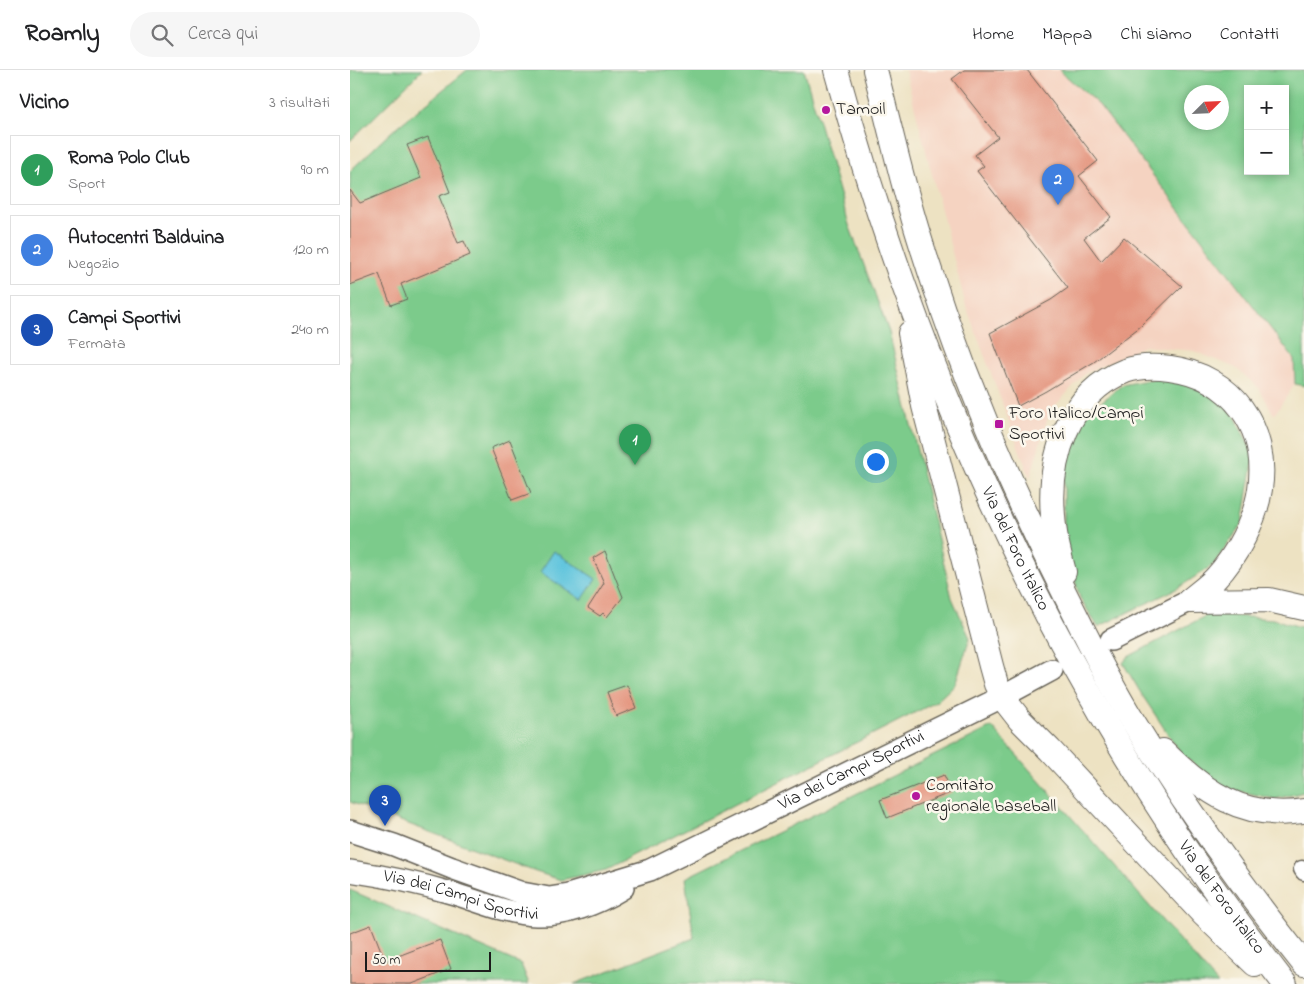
<!DOCTYPE html>
<html lang="it">
<meta charset="utf-8">
<style>
:root{--surface:#fff;--page:#f6f6f6;--text:#202124;--muted:#757577;--line:#e0e0e0;--accent:#b5179e}
body{margin:0;font-family:"Indie Flower",sans-serif;background:var(--page);color:var(--text)}
.controls{position:absolute;right:15px;top:15px;display:grid;overflow:hidden;border-radius:0px;box-shadow:0 2px 8px #0003}
.controls button{width:45px;height:45px;display:grid;place-items:center;padding:0;border:0;border-bottom:1px solid var(--line);background:var(--surface);color:var(--text);font:25px sans-serif}
.compass{position:absolute;left:834px;top:15px;width:45px;height:45px;border-radius:50%;background:var(--surface);box-shadow:0 2px 8px #0003;rotate:66deg}
.scale{position:absolute;left:15px;bottom:12px;width:126px;box-sizing:border-box;padding-left:5px;border:2px solid #1c1c1c;border-top:0;font-size:14px;line-height:18px;white-space:nowrap;color:#1c1c1c;-webkit-text-stroke:4px #fbf7ec;paint-order:stroke}
.you{position:absolute;left:525px;top:391px;width:18px;height:18px;margin:-12px;border:4px solid #fff;border-radius:50%;background:#1a73e8;box-shadow:0 0 0 8px #1a73e833}
.badge{display:grid;place-items:center;width:32px;height:32px;border-radius:50%;background:var(--accent);color:#fff;font-size:16px;font-weight:700}
.pin{position:absolute;translate:-50% -41px;filter:drop-shadow(0 1px 2px #0008)}
.pin::after{content:'';position:absolute;top:26px;width:18px;height:15px;background:inherit;clip-path:polygon(0 0,100% 0,50% 100%)}
.list{margin:0;padding:0;list-style:none}
h2{display:flex;justify-content:space-between;align-items:center;height:65px;margin:0;padding:0 20px;font-size:21px}
h2 small{font-size:16px;font-weight:400;color:var(--muted)}
.list li{display:grid;grid-template-columns:32px 1fr auto;gap:15px;align-items:center;box-sizing:border-box;height:70px;margin:0 10px 10px;padding:0 10px;border:1px solid var(--line);border-radius:0px}
.list b{display:block;font-size:19px;white-space:nowrap}
.list p{margin:0;font-size:16px;white-space:nowrap;color:var(--muted)}
.list em{font-size:16px;font-style:normal;color:var(--muted)}
.icon{flex:none;width:28px;height:28px;fill:none;stroke:currentColor;stroke-width:2;stroke-linecap:round;stroke-linejoin:round}
.map{position:relative;flex:none;width:954px;height:914px;overflow:hidden}
header{display:flex;align-items:center;gap:30px;box-sizing:border-box;height:70px;padding:0 25px;background:var(--surface);border-bottom:1px solid var(--line)}
header strong{font-size:24px}
nav{display:flex;gap:28px;margin-inline-start:auto;font-size:18px}
.search{width:350px;height:45px;background:var(--page);display:flex;align-items:center;gap:12px;box-sizing:border-box;padding:0 18px;border-radius:28px;color:var(--muted);font-size:19px}
main{display:flex}
aside{flex:1;background:var(--surface)}
.map>svg:first-child{display:block}
.built{fill:#f5d3c1}
.green{fill:#7ccb8b;stroke:#4c7454;fill-rule:evenodd}
.water{fill:#60c5dd;stroke:#3e707c}
.building{fill:#e4947e}
.lines{fill:none;stroke-linecap:round;stroke-linejoin:round}
.minor-casing{stroke:#656156;stroke-width:19}
.major-casing{stroke:#656156;stroke-width:24}
.highway-casing{stroke:#656156;stroke-width:26}
.minor{stroke:#fff;stroke-width:16}
.major{stroke:#fff;stroke-width:21}
.highway{stroke:#fff;stroke-width:24}
.poi-dot{fill:#b5179e;stroke:#fbf7ec;stroke-width:2}
.labels{text-anchor:middle;dominant-baseline:central;stroke-width:5;stroke-linejoin:round;paint-order:stroke}
.poi-label{font-size:18px;fill:#1c1c1c;stroke:#fbf7ec;text-anchor:start}
.street-label{font-size:18px;fill:#1c1c1c;stroke:#fbf7ec}
</style>
<header>
<strong>Roamly</strong>
<div class="search"><svg class="icon" aria-label="search" viewBox="0 0 24 24"><circle cx="10" cy="10" r="6"/><path d="M15 15l6 6"/></svg>Cerca qui</div>
<nav><a>Home</a><a>Mappa</a><a>Chi siamo</a><a>Contatti</a></nav>
</header>
<main>
<aside>
<h2>Vicino<small>3 risultati</small></h2>
<ul class="list">
<li><span class="badge" style="background:#2e9e5b">1</span><div><b>Roma Polo Club</b><p>Sport</p></div><em>90 m</em></li>
<li><span class="badge" style="background:#3f7fe0">2</span><div><b>Autocentri Balduina</b><p>Negozio</p></div><em>120 m</em></li>
<li><span class="badge" style="background:#1a4fb4">3</span><div><b>Campi Sportivi</b><p>Fermata</p></div><em>240 m</em></li>
</ul>
</aside>
<div class="map">
<svg width="954" height="914" viewBox="0 0 954 914">
<rect width="100%" height="100%" fill="#fbf7ec"/>
<filter id="ink" filterUnits="userSpaceOnUse"><feTurbulence type="fractalNoise" baseFrequency=".02" numOctaves="2"/><feDisplacementMap in="SourceGraphic" scale="10" xChannelSelector="R" yChannelSelector="G"/><feConvolveMatrix kernelMatrix="1 2 1 2 8 2 1 2 1" color-interpolation-filters="sRGB"/></filter>
<filter id="wash" filterUnits="userSpaceOnUse"><feTurbulence type="fractalNoise" baseFrequency=".0096" numOctaves="4" result="noise"/><feDisplacementMap in="SourceGraphic" scale="20" xChannelSelector="R" yChannelSelector="G"/><feGaussianBlur stdDeviation="1.12" result="paint"/><feColorMatrix in="noise" values="0 0 0 0 0 0 0 0 0 0 0 0 0 0 0 0 0 1.4 0 .05"/><feComposite in="paint" operator="in"/></filter>
<g filter="url(#wash)">
<rect width="100%" height="100%" fill="#ede2c2"/>
<path class="built" d="M 555,0 L 709,0 L 749,35 L 944,289 L 945,314 L 924,345 L 909,318 L 886,298 L 844,281 L 794,276 L 734,304 L 699,343 L 680,408 L 616,236 Z"/>
<g class="green">
<path d="M 0,0 L 72,0 L 0,71 Z"/>
<path d="M 117,0 L 454,0 L 499,155 L 539,262 L 602,528 L 620,568 L 605,614 L 586,632 L 256,800 L 211,810 L 186,802 L 0,732 L 0,101 L 40,63 Z"/>
<path d="M 709,0 L 954,0 L 954,316 L 945,314 L 944,289 L 749,35 ZM 898,19 L 935,19 L 935,101 L 898,101 ZM 842,22 L 872,22 L 872,52 L 842,52 Z"/>
<path d="M 808,308 L 845,316 L 859,321 L 881,338 L 904,386 L 893,453 L 863,495 L 828,518 L 748,557 L 730,528 L 714,470 L 714,385 L 733,347 L 772,315 Z"/>
<path d="M 859,544 L 923,549 L 954,558 L 954,722 L 925,729 L 875,718 L 832,685 L 792,625 L 773,593 L 778,587 Z"/>
<path d="M 642,657 L 868,914 L 224,914 L 344,868 L 335,808 Z"/>
<path d="M 0,820 L 171,894 L 179,914 L 0,914 Z"/>
</g>
<path class="water" d="M 204,481 L 246,509 L 232,530 L 190,502 Z"/>
<g id="blocks">
<g class="building">
<path d="M 614,0 L 677,0 L 748,91 L 729,106 L 761,147 L 734,168 L 751,191 L 774,167 L 832,216 L 791,256 L 744,292 L 696,321 L 668,336 L 640,263 L 701,230 L 718,218 L 627,101 L 634,96 L 625,85 L 648,67 L 602,9 Z"/>
<path d="M 78,67 L 100,122 L 89,126 L 108,173 L 114,171 L 120,185 L 51,214 L 57,229 L 41,235 L 29,204 L 0,215 L 0,120 L 10,133 L 71,108 L 57,75 Z"/>
<path d="M 160,370 L 181,423 L 162,430 L 141,378 Z"/>
<path d="M 255,481 L 273,527 L 257,547 L 253,543 L 250,546 L 238,538 L 254,513 L 243,488 Z"/>
<path d="M 277,615 L 286,638 L 266,646 L 257,622 Z"/>
<path d="M 594,705 L 602,722 L 537,748 L 530,730 Z"/>
<path d="M 21,855 L 35,891 L 90,870 L 101,899 L 62,914 L 0,914 L 0,863 Z"/>
</g>
</g>
</g>
<g filter="url(#ink)">
<use href="#blocks" fill-opacity="0" stroke="#656156" stroke-width="1"/>
<g class="lines">
<g class="minor-casing">
<path id="minor" d="M 952,799 L 954,802"/>
</g>
<g class="major-casing">
<g id="major">
<path d="M 761,570 L 839,531"/>
<path id="s1" d="M 0,761 L 44,775 L 102,798 L 172,823 L 199,828 L 218,825 L 300,800 L 652,627 L 702,600"/>
<path id="s2" d="M 0,801 C 34,806 68,813 101,823 C 129,831 157,844 186,845 C 218,846 247,834 273,818"/>
</g>
</g>
<g class="highway-casing">
<g id="highway">
<path id="s3" d="M 486,0 C 560,269 671,531 826,764 C 860,816 897,865 935,914"/>
<path d="M 525,0 C 540,57 552,114 570,170 C 608,293 658,413 717,528 C 737,568 757,609 781,648 C 833,733 892,816 954,894"/>
<path d="M 560,263 L 574,336 L 641,596 L 646,614 L 652,627 L 670,650 L 700,680 L 853,844 L 905,894"/>
<path d="M 714,502 C 709,484 704,465 703,446 C 698,390 718,323 775,301 C 789,296 805,296 820,298 C 882,306 919,358 910,419 C 906,449 886,487 865,509 C 857,517 847,524 839,531"/>
<path d="M 839,531 L 919,530 L 954,538"/>
<path d="M 813,681 C 854,722 893,750 954,741"/>
</g>
</g>
<use href="#minor" class="minor"/>
<use href="#major" class="major"/>
<use href="#highway" class="highway"/>
</g>
</g>
<g class="poi-dot">
<circle cx="476" cy="40" r="5"/>
<rect x="644" y="349" width="10" height="10" rx="2.5"/>
<circle cx="566" cy="726" r="5"/>
</g>
<g class="labels">
<g class="poi-label">
<text x="486" y="40">Tamoil</text>
<text x="659" y="344">Foro Italico/Campi<tspan x="659" dy="21">Sportivi</tspan></text>
<text x="576" y="716">Comitato<tspan x="576" dy="21">regionale baseball</tspan></text>
</g>
<g class="street-label">
<text stroke="none"><textPath href="#s3" startOffset="512">Via del Foro Italico</textPath></text>
<text stroke="none"><textPath href="#s1" startOffset="540">Via dei Campi Sportivi</textPath></text>
<text stroke="none"><textPath href="#s2" startOffset="114">Via dei Campi Sportivi</textPath></text>
<text stroke="none"><textPath href="#s3" startOffset="918">Via del Foro Italico</textPath></text>
</g>
</g>
</svg>
<div class="controls">
<button>+</button>
<button>−</button>
</div>
<svg class="compass" viewBox="-18 -18 36 36"><path d="M0-13l5 13h-10z" fill="#e53935"/><path d="M0 13l5-13h-10z" fill="#757577"/></svg>
<div class="scale">50 m</div>
<div class="you"></div>
<div class="pin badge" style="left:285px;top:395px;background:#2e9e5b">1</div>
<div class="pin badge" style="left:708px;top:135px;background:#3f7fe0">2</div>
<div class="pin badge" style="left:35px;top:756px;background:#1a4fb4">3</div>
</div>
</main>
